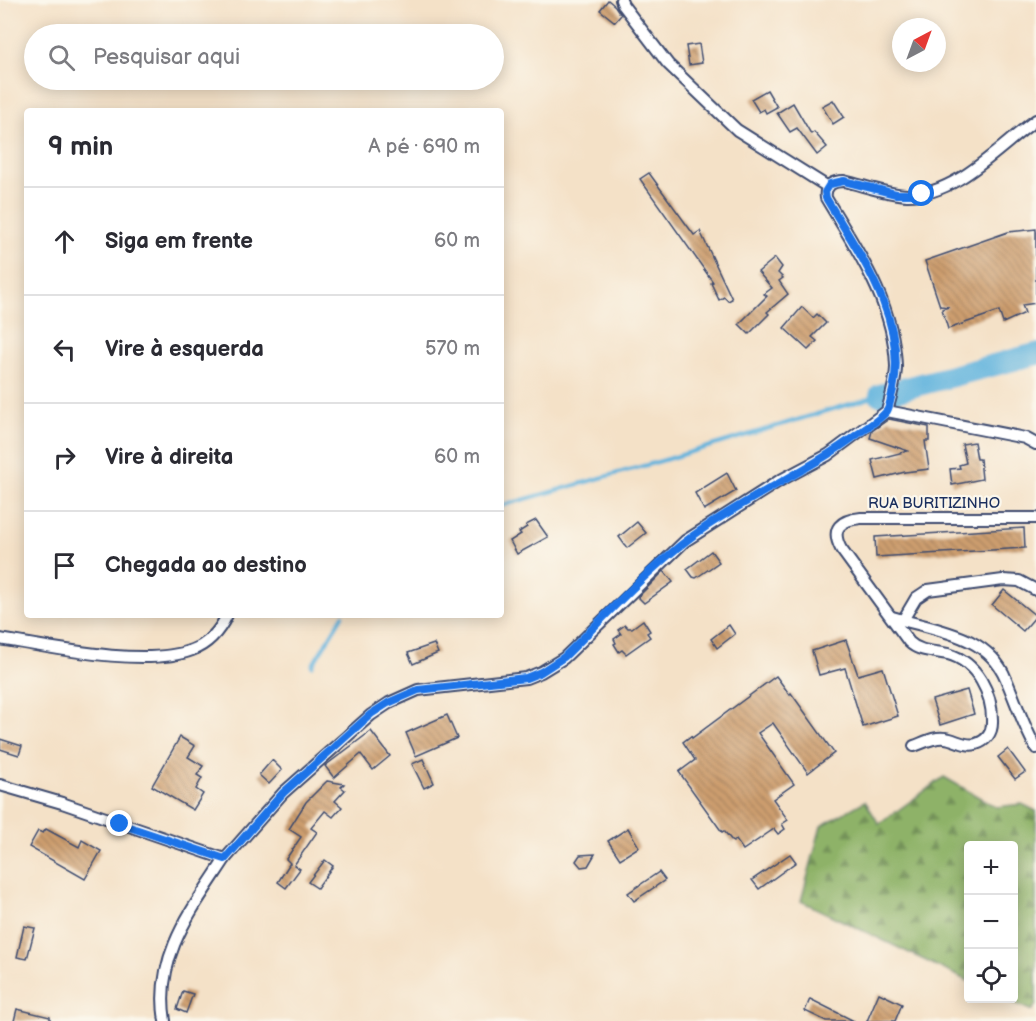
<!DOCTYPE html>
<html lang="pt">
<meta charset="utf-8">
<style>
:root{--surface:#fff;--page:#f7f7f7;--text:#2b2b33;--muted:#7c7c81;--line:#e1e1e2}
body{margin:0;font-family:"Balsamiq Sans",sans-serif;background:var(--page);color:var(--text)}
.controls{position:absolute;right:18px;bottom:18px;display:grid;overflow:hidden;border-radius:6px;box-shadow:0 3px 15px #0003}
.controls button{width:54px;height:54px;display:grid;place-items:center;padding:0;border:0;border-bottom:2px solid var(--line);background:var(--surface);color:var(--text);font:30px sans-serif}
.compass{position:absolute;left:892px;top:18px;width:54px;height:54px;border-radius:50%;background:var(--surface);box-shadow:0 3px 15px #0003;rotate:41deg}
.stop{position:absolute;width:18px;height:18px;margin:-14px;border:4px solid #1a73e8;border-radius:50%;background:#fff}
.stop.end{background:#1a73e8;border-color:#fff;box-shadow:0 2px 6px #0008}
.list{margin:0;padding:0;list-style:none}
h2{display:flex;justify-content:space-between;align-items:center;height:78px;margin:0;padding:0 24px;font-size:26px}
h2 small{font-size:20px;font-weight:400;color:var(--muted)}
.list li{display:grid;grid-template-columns:39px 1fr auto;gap:18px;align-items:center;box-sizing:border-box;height:108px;padding:0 24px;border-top:2px solid var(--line)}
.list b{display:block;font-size:22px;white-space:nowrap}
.list em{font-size:20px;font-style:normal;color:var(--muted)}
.icon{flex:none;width:33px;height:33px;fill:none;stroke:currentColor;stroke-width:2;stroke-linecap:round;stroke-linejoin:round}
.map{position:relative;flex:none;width:1036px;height:1021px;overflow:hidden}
.search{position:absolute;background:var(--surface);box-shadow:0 3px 15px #0003;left:24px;top:24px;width:480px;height:66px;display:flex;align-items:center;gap:15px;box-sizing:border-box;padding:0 21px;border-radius:33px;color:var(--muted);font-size:22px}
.panel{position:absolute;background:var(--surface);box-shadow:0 3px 15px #0003;left:24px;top:108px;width:480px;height:510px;border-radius:6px}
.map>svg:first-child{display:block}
.forest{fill:url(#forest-firs);stroke:#547063;stroke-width:1.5}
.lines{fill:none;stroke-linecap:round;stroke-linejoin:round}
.stream{stroke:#61b3dd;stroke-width:4}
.river{stroke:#61b3dd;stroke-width:22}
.building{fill:url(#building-back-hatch)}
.street-casing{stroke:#3c4a6e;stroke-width:14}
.street{stroke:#fff;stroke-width:10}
.route{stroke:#1a73e8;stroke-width:8}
.labels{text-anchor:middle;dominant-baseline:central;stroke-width:4.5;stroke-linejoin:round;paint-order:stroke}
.street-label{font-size:15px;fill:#1b2f5e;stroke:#fbf7ec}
</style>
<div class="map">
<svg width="1036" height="1021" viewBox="0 0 1036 1021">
<defs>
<pattern id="forest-firs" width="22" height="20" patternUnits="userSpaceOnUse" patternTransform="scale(1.5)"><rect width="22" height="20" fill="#8eb268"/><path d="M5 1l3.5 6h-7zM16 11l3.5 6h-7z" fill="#739159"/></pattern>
<pattern id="building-back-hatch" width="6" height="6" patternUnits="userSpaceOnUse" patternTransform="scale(1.5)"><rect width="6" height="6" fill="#cd9e6e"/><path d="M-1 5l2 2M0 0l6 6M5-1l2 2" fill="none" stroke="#a6815e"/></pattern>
</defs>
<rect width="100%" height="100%" fill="#fbf7ec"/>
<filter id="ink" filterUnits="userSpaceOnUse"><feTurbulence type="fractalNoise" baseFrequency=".0167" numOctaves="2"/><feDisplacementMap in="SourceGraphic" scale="12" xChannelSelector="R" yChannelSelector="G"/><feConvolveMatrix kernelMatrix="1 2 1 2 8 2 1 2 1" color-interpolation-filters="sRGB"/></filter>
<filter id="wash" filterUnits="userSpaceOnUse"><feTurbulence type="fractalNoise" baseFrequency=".008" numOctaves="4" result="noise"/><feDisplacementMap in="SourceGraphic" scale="24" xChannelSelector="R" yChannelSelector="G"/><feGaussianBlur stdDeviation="1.35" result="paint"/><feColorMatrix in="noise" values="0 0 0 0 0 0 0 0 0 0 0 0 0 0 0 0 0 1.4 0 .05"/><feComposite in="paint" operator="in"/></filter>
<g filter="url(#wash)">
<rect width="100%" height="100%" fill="#f4e1c7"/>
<path class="forest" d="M 944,777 L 996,807 L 1022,804 L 1036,811 L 1036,1004 L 1032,1011 L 1005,999 L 1014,998 L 1014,846 L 968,846 L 968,981 L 801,901 L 821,826 L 865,801 L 879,824 Z"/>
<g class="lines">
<g class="stream">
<path d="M 501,506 L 661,461 L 880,395"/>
<path d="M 312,666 L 343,615"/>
</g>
<path class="river" d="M 880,395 L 1036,354"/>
</g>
<g id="blocks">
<g class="building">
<path d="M 608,0 L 615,6 L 621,15 L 615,22 L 600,10 Z"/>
<path d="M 699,44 L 702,63 L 689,65 L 686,46 Z"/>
<path d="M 767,90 L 777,107 L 766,113 L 764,109 L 759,112 L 751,99 Z"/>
<path d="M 833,100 L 844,117 L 833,124 L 822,106 Z"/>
<path d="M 793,103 L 811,134 L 814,132 L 827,147 L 817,155 L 797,128 L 790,132 L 777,113 Z"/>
<path d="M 649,173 L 694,235 L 700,231 L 732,299 L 728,301 L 724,297 L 719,300 L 711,283 L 713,282 L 640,179 Z"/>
<path d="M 1036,229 L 1036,303 L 1022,305 L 1025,313 L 1003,323 L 999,311 L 948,329 L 942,309 L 949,307 L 940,306 L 925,261 L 1008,232 Z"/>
<path d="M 775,258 L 782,267 L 778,273 L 783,278 L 779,281 L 788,294 L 767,312 L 769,314 L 749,334 L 739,324 L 767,296 L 764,294 L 772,288 L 758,272 Z"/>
<path d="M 802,307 L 813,318 L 817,314 L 826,323 L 812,337 L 817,341 L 808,350 L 784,328 Z"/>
<path d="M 889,419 L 929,427 L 929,441 L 925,441 L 929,469 L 905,472 L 877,479 L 872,460 L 908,451 L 870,438 L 872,431 Z"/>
<path d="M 974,442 L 977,459 L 980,459 L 982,479 L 952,485 L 950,469 L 960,468 L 959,465 L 966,463 L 962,444 Z"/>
<path d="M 727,473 L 736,491 L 704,510 L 695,493 Z"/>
<path d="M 536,520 L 548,537 L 517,554 L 510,541 L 521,534 L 519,532 L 527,527 L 526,525 Z"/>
<path d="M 637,522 L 646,533 L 627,548 L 619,537 Z"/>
<path d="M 1024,528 L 1025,548 L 876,557 L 875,537 Z"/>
<path d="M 711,551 L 719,562 L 696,578 L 693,577 L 687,569 Z"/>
<path d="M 664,571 L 673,582 L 644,603 L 638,597 Z"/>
<path d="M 1004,590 L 1036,616 L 1023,631 L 992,605 Z"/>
<path d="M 643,620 L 650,631 L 647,633 L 650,637 L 626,654 L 622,650 L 619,652 L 614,644 L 616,643 L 614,639 L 621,634 L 618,630 L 625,625 L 628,628 L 632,628 Z"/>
<path d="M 729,625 L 735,634 L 717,648 L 711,639 Z"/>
<path d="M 846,640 L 858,675 L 883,668 L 898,716 L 863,727 L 845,668 L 819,675 L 812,651 Z"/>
<path d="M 434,644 L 438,653 L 413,664 L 408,653 Z"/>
<path d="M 776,676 L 790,695 L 791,693 L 834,753 L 808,773 L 773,723 L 758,733 L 794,784 L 773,799 L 788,820 L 782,824 L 785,829 L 778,834 L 774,829 L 743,850 L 736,840 L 733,842 L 724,831 L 722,832 L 679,772 L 695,760 L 683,742 L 691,736 L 692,738 Z"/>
<path d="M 967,690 L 974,714 L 940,725 L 932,700 Z"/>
<path d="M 447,715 L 457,738 L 416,756 L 406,733 Z"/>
<path d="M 371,731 L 390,756 L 373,770 L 361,754 L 334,778 L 325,766 Z"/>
<path d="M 180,737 L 195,746 L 188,757 L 203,766 L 197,775 L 202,778 L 196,789 L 203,794 L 193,810 L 152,786 Z"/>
<path d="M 0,739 L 22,746 L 19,755 L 0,749 Z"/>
<path d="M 1008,749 L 1025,772 L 1015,779 L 998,757 Z"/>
<path d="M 423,759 L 434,783 L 424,788 L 412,764 Z"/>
<path d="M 272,760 L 282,770 L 269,784 L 259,775 Z"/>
<path d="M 327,781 L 344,784 L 341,787 L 345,790 L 335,801 L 342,807 L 333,817 L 325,811 L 311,828 L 317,832 L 294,865 L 300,869 L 286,888 L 278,882 L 290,863 L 286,859 L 301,837 L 289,829 L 306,802 Z"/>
<path d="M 628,828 L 639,847 L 620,859 L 608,841 Z"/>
<path d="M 46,829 L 79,847 L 82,840 L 101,851 L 85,879 L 29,847 L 38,831 L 43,833 Z"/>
<path d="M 595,854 L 588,866 L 581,867 L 576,861 L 580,855 Z"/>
<path d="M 790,854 L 796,862 L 759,889 L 752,880 Z"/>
<path d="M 325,860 L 333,866 L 317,888 L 308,882 Z"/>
<path d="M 659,872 L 665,880 L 634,901 L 628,893 Z"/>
<path d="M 24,926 L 35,928 L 27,959 L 17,957 Z"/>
<path d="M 183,991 L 193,994 L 186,1013 L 177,1009 Z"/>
<path d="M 879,993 L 902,1004 L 895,1021 L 867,1021 Z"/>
<path d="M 810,999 L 854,1021 L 826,1021 L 805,1011 Z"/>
<path d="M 17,1009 L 50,1017 L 50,1021 L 14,1021 Z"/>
</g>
</g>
</g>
<g filter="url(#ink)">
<use href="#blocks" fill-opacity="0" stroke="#3c4a6e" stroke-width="1.5"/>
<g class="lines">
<g class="street-casing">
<g id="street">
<path d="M 621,0 L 623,5 L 668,64 L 737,130 L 828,187"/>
<path d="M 887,411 L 1025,438 L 1036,444"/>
<path d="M 892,617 C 934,630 988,634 1006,679 C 1016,702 1023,725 1036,748"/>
<path d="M 903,620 L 916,598 L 928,590 L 1003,580 L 1019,581 L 1036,590"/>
<path d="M 0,639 C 49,647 146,668 192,650 C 208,644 220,630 227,615"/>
<path d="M 914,746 C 923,743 935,736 945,738 C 955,739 965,747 976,744 C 986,741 992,733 992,723 C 993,694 977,662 948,654 C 934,651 919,652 909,642 L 841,549 C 830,528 841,520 861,518 L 1036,518"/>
<path d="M 0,785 L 62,803 L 225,859 L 283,793 L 371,715 L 389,703 L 418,690 L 526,678 L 541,672 L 564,658 L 685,541 L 779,481 L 828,455 L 887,411 C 891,396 896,381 896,366 C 894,303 857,250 826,198 C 824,185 833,181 844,181 C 865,186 886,194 907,195 C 956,196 998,147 1036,120"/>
<path d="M 165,1021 C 154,956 192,910 225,859"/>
</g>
</g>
<use href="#street" class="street"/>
</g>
</g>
<g class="lines" filter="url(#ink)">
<path class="route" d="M 120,824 L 225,859 L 283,793 L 371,714 L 388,703 L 418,690 L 526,678 L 541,672 L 564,657 C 609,613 654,561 707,526 C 756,493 811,469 858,434 C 867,427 880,420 887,411 C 890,406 891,396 893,390 C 908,320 860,255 826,198 L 825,192 L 830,184 L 844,181 L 896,194 L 922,194"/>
</g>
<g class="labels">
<g class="street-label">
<text x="934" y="503">RUA BURITIZINHO</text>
</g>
</g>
</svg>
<div class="controls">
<button>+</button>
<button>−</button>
<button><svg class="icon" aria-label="locate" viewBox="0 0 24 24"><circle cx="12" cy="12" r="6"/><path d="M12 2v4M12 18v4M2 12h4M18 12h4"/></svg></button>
</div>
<svg class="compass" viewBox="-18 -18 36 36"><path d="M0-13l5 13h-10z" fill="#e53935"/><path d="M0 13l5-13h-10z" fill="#7c7c81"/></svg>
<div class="stop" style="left:922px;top:194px"></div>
<div class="stop end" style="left:120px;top:824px"></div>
<div class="search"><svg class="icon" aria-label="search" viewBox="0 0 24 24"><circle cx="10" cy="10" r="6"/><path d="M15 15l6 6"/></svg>Pesquisar aqui</div>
<section class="panel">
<h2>9 min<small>A pé · 690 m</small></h2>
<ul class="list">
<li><svg class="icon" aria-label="ahead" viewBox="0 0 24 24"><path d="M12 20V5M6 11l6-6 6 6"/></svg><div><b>Siga em frente</b></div><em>60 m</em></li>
<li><svg class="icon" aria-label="left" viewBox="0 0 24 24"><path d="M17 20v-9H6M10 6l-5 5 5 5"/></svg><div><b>Vire à esquerda</b></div><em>570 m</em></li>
<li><svg class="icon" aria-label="right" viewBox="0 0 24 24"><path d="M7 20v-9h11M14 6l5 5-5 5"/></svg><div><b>Vire à direita</b></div><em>60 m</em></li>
<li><svg class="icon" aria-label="arrive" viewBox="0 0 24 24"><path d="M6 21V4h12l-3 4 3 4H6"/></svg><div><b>Chegada ao destino</b></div></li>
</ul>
</section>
</div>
